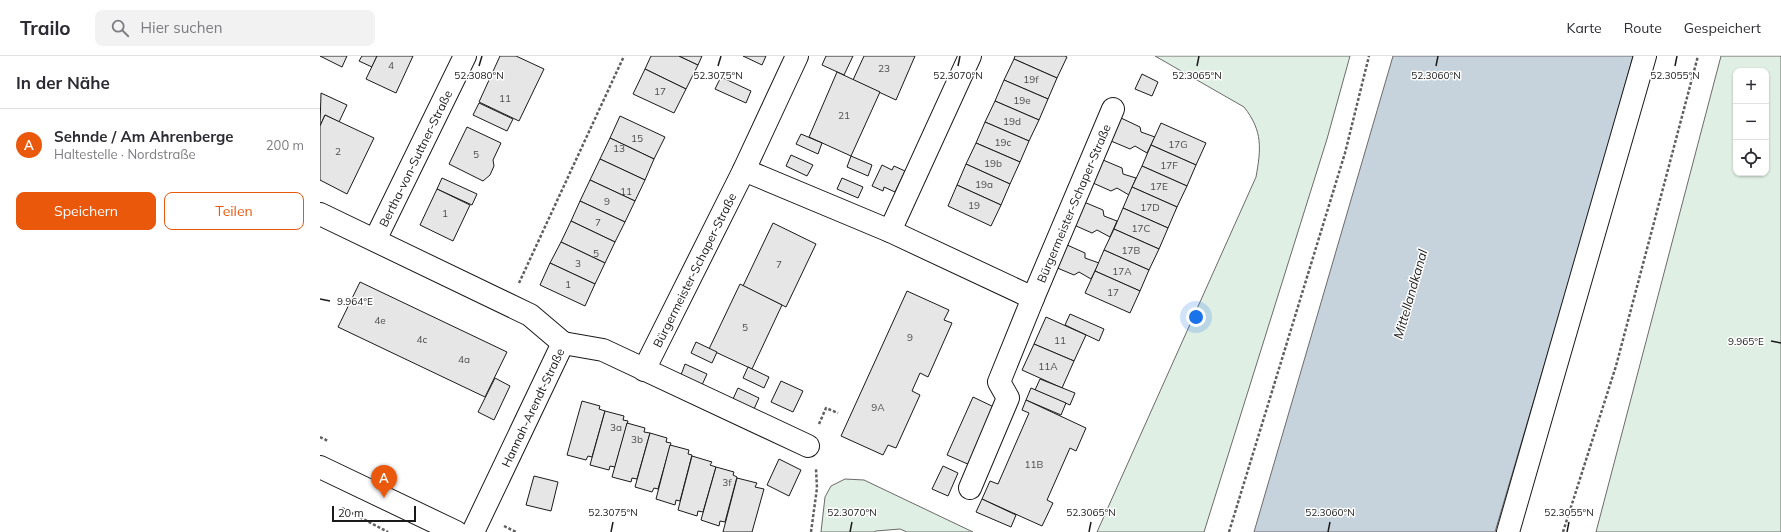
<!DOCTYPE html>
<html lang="de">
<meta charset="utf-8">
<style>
:root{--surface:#fff;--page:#f2f2f3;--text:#2b2b33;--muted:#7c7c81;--line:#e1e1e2;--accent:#ea580c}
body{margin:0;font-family:Mulish,sans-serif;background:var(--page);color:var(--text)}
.controls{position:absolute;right:12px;top:12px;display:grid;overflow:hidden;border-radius:8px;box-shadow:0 1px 3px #0004}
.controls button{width:36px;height:36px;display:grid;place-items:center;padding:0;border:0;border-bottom:1px solid var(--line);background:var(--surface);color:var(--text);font:20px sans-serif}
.scale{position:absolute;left:12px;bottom:10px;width:84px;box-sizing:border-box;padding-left:4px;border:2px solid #1a1a1a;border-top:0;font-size:11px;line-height:14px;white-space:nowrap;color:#1a1a1a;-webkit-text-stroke:3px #fff;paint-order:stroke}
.you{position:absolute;left:876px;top:261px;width:14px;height:14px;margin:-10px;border:3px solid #fff;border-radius:50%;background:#1a73e8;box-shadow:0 0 0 6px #1a73e833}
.badge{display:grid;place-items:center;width:26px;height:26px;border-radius:50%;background:var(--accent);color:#fff;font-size:13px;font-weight:700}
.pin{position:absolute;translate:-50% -33px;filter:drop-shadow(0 1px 2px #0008)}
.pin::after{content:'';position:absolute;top:21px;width:14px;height:12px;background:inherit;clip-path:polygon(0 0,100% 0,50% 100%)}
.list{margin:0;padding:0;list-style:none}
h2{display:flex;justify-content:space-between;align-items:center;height:52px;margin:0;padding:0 16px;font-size:17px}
h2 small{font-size:13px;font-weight:400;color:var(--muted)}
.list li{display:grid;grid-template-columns:26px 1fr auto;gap:12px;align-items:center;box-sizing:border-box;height:72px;padding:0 16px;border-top:1px solid var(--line)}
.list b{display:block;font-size:15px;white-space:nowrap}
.list p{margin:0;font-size:13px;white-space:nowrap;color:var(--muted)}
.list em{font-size:13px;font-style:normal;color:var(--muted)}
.actions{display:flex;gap:8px;padding:12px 16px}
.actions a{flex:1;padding:9px 0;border:1px solid var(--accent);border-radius:8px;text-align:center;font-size:14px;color:var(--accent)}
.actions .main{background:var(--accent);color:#fff}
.icon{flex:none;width:22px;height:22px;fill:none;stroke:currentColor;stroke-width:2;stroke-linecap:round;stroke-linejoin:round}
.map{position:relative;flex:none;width:1461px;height:476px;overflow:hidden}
header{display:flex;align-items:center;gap:24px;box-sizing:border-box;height:56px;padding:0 20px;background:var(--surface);border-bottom:1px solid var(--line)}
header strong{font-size:19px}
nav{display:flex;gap:22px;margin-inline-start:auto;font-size:14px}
.search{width:280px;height:36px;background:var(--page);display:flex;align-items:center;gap:10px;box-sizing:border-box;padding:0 14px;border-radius:8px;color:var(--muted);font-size:15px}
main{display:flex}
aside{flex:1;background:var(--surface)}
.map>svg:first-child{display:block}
.green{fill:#e0efe3;stroke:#6a6a6a;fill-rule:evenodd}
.water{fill:#c6d2dc;stroke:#6a6a6a}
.building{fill:#e6e6e6;stroke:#1a1a1a}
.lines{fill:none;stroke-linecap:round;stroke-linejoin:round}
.minor-casing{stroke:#1a1a1a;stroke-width:24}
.major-casing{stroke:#1a1a1a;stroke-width:24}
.path{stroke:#5f5f5f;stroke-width:2.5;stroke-dasharray:3 2;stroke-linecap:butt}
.minor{stroke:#fff;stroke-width:22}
.major{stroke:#fff;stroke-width:22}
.ticks{fill:none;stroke:#1a1a1a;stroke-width:1.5}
.labels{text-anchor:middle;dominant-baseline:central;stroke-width:3;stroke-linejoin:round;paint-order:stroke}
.number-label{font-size:10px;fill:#4d4d4d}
.street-label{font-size:12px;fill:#1a1a1a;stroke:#fff}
.water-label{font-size:13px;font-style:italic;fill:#1a1a1a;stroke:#fff}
.ticks-label{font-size:10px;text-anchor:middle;fill:#1a1a1a;stroke:#fff;stroke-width:3;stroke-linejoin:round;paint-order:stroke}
</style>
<header>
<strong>Trailo</strong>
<div class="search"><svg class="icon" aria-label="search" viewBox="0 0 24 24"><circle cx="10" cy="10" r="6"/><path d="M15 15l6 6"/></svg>Hier suchen</div>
<nav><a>Karte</a><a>Route</a><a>Gespeichert</a></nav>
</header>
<main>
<aside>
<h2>In der Nähe<small></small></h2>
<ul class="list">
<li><span class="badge">A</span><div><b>Sehnde / Am Ahrenberge</b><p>Haltestelle · Nordstraße</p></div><em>200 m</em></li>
</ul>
<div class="actions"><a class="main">Speichern</a><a>Teilen</a></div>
</aside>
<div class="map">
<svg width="1461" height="476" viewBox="0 0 1461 476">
<rect width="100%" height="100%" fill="#fff"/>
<g class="green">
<path d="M 835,0 L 1030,0 L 1007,83 L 884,476 L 777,476 L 936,121 C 941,93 943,75 924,51 Z"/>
<path d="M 1401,0 L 1461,0 L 1461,476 L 1276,476 ZM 1416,15 L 1446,15 L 1446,117 L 1416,117 Z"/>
<path d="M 525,423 L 544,424 L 653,476 L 587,476 L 580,473 L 556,475 L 554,476 L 501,476 L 505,441 L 511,430 Z"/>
</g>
<path class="water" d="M 1073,0 L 1313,0 L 1269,158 L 1175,476 L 934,476 Z"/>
<g class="building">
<path d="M 0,0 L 27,0 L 22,11 Z"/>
<path d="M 42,0 L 57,0 L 52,11 L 39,5 Z"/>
<path d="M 57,0 L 93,0 L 76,37 L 46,23 Z"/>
<path d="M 180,0 L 196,0 L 224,13 L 199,65 L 159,46 Z"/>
<path d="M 331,0 L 359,0 L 378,9 L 366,33 L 325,13 Z"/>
<path d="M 359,0 L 382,0 L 378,9 Z"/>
<path d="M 423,0 L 446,0 L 442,9 Z"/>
<path d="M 506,0 L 533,0 L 524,19 L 502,9 Z"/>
<path d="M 544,0 L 595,0 L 576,44 L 533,24 Z"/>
<path d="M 695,0 L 745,0 L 747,1 L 737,22 L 694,3 Z"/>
<path d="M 694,3 L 737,22 L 728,43 L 684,24 Z"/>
<path d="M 325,13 L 366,33 L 354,57 L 313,38 Z"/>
<path d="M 517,16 L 560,36 L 531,100 L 489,81 Z"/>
<path d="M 822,18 L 838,26 L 832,40 L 815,33 Z"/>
<path d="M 401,21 L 431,35 L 426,47 L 395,33 Z"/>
<path d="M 684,24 L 728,43 L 719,64 L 675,45 Z"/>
<path d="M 1,37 L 27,49 L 19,66 L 5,59 L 0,70 Z"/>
<path d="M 675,45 L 719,64 L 709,85 L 665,66 Z"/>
<path d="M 159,47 L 193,63 L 187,75 L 153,59 Z"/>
<path d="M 5,59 L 54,82 L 27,138 L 0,124 L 0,70 Z"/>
<path d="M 300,60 L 345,81 L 334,103 L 290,82 Z"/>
<path d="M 801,62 L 820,71 L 821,76 L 835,81 L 827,97 L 815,90 L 810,93 L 791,85 Z"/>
<path d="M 665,66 L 709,85 L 700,106 L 656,87 Z"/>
<path d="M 841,67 L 886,87 L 876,109 L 831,89 Z"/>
<path d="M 147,71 L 181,87 L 173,104 L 174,110 L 170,119 L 163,125 L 129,108 Z"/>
<path d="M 481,78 L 502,87 L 498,98 L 476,88 Z"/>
<path d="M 290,82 L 334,103 L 325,124 L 280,103 Z"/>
<path d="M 656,87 L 700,106 L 690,128 L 646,108 Z"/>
<path d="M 831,89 L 876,109 L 867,130 L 822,110 Z"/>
<path d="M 471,99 L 493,109 L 487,120 L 466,110 Z"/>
<path d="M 531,100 L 552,109 L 548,120 L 527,111 Z"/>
<path d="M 280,103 L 325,124 L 315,145 L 270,124 Z"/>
<path d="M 783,104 L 802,112 L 803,118 L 816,122 L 809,139 L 797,132 L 791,135 L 773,127 Z"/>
<path d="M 646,108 L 690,128 L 681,149 L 637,129 Z"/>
<path d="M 562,109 L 572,114 L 574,110 L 585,115 L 575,136 L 564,131 L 563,135 L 552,130 Z"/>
<path d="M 822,110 L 867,130 L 857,151 L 812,131 Z"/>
<path d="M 122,122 L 157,138 L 152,149 L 117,133 Z"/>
<path d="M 522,122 L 543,131 L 538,142 L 517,133 Z"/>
<path d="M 270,124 L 315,145 L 305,166 L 260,145 Z"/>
<path d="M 637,129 L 681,149 L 671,170 L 628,150 Z"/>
<path d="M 812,131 L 857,151 L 848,172 L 803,152 Z"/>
<path d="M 117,133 L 150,149 L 133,185 L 100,169 Z"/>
<path d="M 260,145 L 305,166 L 295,186 L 251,165 Z"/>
<path d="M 764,146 L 783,154 L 784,160 L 797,165 L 790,181 L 777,174 L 772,177 L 754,169 Z"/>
<path d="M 803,152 L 848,172 L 839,193 L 794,173 Z"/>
<path d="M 251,165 L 295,186 L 285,207 L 241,186 Z"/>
<path d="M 453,167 L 496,188 L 466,251 L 423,230 Z"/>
<path d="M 794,173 L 839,193 L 829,214 L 784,194 Z"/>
<path d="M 241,186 L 285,207 L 275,228 L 230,207 Z"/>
<path d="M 745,188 L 765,197 L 765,202 L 779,207 L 771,223 L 759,216 L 754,219 L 735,211 Z"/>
<path d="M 784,194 L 829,214 L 820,235 L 775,215 Z"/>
<path d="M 230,207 L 275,228 L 265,250 L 220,229 Z"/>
<path d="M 775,215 L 820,235 L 810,257 L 765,237 Z"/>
<path d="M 40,226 L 187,296 L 165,341 L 18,271 Z"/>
<path d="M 420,228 L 462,249 L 432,313 L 389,293 Z"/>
<path d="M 587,235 L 629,254 L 624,264 L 632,267 L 608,321 L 600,317 L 592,335 L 600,339 L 576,392 L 568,389 L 563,399 L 521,380 Z"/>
<path d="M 750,258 L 784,273 L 779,285 L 745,269 Z"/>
<path d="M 726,261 L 766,279 L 754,305 L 714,288 Z"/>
<path d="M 376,286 L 397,296 L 392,307 L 371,297 Z"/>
<path d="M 714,288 L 754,305 L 742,332 L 702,314 Z"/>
<path d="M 365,308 L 387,318 L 382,329 L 361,319 Z"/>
<path d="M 428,311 L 449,321 L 444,332 L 423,322 Z"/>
<path d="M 175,322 L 190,330 L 174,364 L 158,356 Z"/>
<path d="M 720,323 L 755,337 L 750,349 L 715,334 Z"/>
<path d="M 461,325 L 483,335 L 473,356 L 451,346 Z"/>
<path d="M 418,332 L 439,342 L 434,353 L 413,343 Z"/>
<path d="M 711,332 L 746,347 L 741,359 L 706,344 Z"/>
<path d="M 653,341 L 676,352 L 650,409 L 627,399 Z"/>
<path d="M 706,344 L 766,372 L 756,395 L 750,392 L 727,444 L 733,447 L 722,470 L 662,443 L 670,425 L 678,428 L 709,357 L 702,354 Z"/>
<path d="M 262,345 L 280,350 L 279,353 L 285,355 L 272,401 L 268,400 L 266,404 L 247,399 Z"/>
<path d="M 285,355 L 304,360 L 303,364 L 308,365 L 295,411 L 290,410 L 289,414 L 270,409 Z"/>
<path d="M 307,367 L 325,372 L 324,376 L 330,377 L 317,423 L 312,422 L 311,426 L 292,421 Z"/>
<path d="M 330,377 L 347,382 L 346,386 L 351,387 L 338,433 L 334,432 L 332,436 L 315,431 Z"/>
<path d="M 350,389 L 369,394 L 368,398 L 372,399 L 360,445 L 356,444 L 355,449 L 336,443 Z"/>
<path d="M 372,400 L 392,406 L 390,409 L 396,411 L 383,456 L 378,455 L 377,460 L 358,454 Z"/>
<path d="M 459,403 L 481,414 L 469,440 L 447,429 Z"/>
<path d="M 623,410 L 638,417 L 628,440 L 612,433 Z"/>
<path d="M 396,411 L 414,416 L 413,419 L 417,421 L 405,466 L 400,465 L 399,470 L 381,464 Z"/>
<path d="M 214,420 L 238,426 L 231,455 L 206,449 Z"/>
<path d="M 417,422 L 437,427 L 435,431 L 444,433 L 432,476 L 403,476 Z"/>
<path d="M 662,443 L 696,459 L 691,471 L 656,456 Z"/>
</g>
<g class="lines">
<g class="minor-casing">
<g id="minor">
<path d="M 424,114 L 570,175 L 713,242 L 679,326 L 688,342 L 650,432"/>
<path d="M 0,158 L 210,259 L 243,287"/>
<path d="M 570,175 L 650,0"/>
<path id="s1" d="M 55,184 L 145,0"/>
<path id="s2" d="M 713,242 L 793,53"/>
<path d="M 243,287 L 283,294 L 488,390"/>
<path id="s3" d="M 324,314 L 424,114 L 477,0"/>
<path id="s4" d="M 153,476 L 243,287"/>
<path d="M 1188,476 L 1325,0"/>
</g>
</g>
<g class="major-casing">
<path id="major" d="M 0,411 L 136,476"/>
</g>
<g class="path">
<path d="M 199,227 L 304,0"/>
<path d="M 499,368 L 506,352 L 518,357"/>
<path d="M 0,381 L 8,385"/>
<path d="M 22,452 L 68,476"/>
<path d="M 184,470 L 196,476"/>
<path d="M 491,476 L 497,432 L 496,413"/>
<path d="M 909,476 L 1025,97 L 1049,0"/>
<path d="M 1243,476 L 1296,310 L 1378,0"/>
</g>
<use href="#minor" class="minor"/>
<use href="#major" class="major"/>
</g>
<path class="ticks" d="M 159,10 L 162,0M 398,10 L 401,0M 638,10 L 640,0M 877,10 L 879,0M 1116,10 L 1118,0M 1355,10 L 1357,0M 0,243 L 10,245M 1451,285 L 1461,287M 291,476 L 293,466M 530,476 L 532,466M 769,476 L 771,466M 1008,476 L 1010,466M 1247,476 L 1249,466"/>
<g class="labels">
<g class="number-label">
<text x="71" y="9">4</text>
<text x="564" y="12">23</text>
<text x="711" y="23">19f</text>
<text x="340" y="35">17</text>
<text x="185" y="42">11</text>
<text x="702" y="44">19e</text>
<text x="524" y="59">21</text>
<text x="692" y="65">19d</text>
<text x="317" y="82">15</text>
<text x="683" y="86">19c</text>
<text x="858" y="88">17G</text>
<text x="299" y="92">13</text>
<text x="18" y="95">2</text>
<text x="156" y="98">5</text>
<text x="673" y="107">19b</text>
<text x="849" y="109">17F</text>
<text x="664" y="128">19a</text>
<text x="839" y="130">17E</text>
<text x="306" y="135">11</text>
<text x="287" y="145">9</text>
<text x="654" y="149">19</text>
<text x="830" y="151">17D</text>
<text x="125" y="157">1</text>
<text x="278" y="166">7</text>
<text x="821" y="172">17C</text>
<text x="811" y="194">17B</text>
<text x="276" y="197">5</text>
<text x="258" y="207">3</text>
<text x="459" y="208">7</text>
<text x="802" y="215">17A</text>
<text x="248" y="228">1</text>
<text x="793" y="236">17</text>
<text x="60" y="264">4e</text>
<text x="425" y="271">5</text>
<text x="590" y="281">9</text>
<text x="102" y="283">4c</text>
<text x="740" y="284">11</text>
<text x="144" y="303">4a</text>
<text x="728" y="310">11A</text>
<text x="558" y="351">9A</text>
<text x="296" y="371">3a</text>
<text x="317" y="383">3b</text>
<text x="714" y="408">11B</text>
<text x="407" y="426">3f</text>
</g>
<g class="street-label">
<text stroke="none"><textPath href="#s1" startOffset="91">Bertha-von-Suttner-Straße</textPath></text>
<text stroke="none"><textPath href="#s2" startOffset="103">Bürgermeister-Schaper-Straße</textPath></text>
<text stroke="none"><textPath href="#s3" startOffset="112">Bürgermeister-Schaper-Straße</textPath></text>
<text stroke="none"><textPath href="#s4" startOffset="138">Hannah-Arendt-Straße</textPath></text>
</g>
<g class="water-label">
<text transform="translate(1090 238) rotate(-74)">Mittellandkanal</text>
</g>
</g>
<g class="ticks-label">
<text x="159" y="23">52.3080°N</text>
<text x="398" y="23">52.3075°N</text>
<text x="638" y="23">52.3070°N</text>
<text x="877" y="23">52.3065°N</text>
<text x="1116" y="23">52.3060°N</text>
<text x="1355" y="23">52.3055°N</text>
<text x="35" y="249">9.964°E</text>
<text x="1426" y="289">9.965°E</text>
<text x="293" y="460">52.3075°N</text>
<text x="532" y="460">52.3070°N</text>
<text x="771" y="460">52.3065°N</text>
<text x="1010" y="460">52.3060°N</text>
<text x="1249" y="460">52.3055°N</text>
</g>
</svg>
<div class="controls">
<button>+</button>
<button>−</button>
<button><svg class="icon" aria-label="locate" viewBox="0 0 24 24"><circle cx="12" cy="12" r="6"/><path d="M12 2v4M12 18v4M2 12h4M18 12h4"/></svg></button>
</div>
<div class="scale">20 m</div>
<div class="you"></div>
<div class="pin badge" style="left:64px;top:442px">A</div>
</div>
</main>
